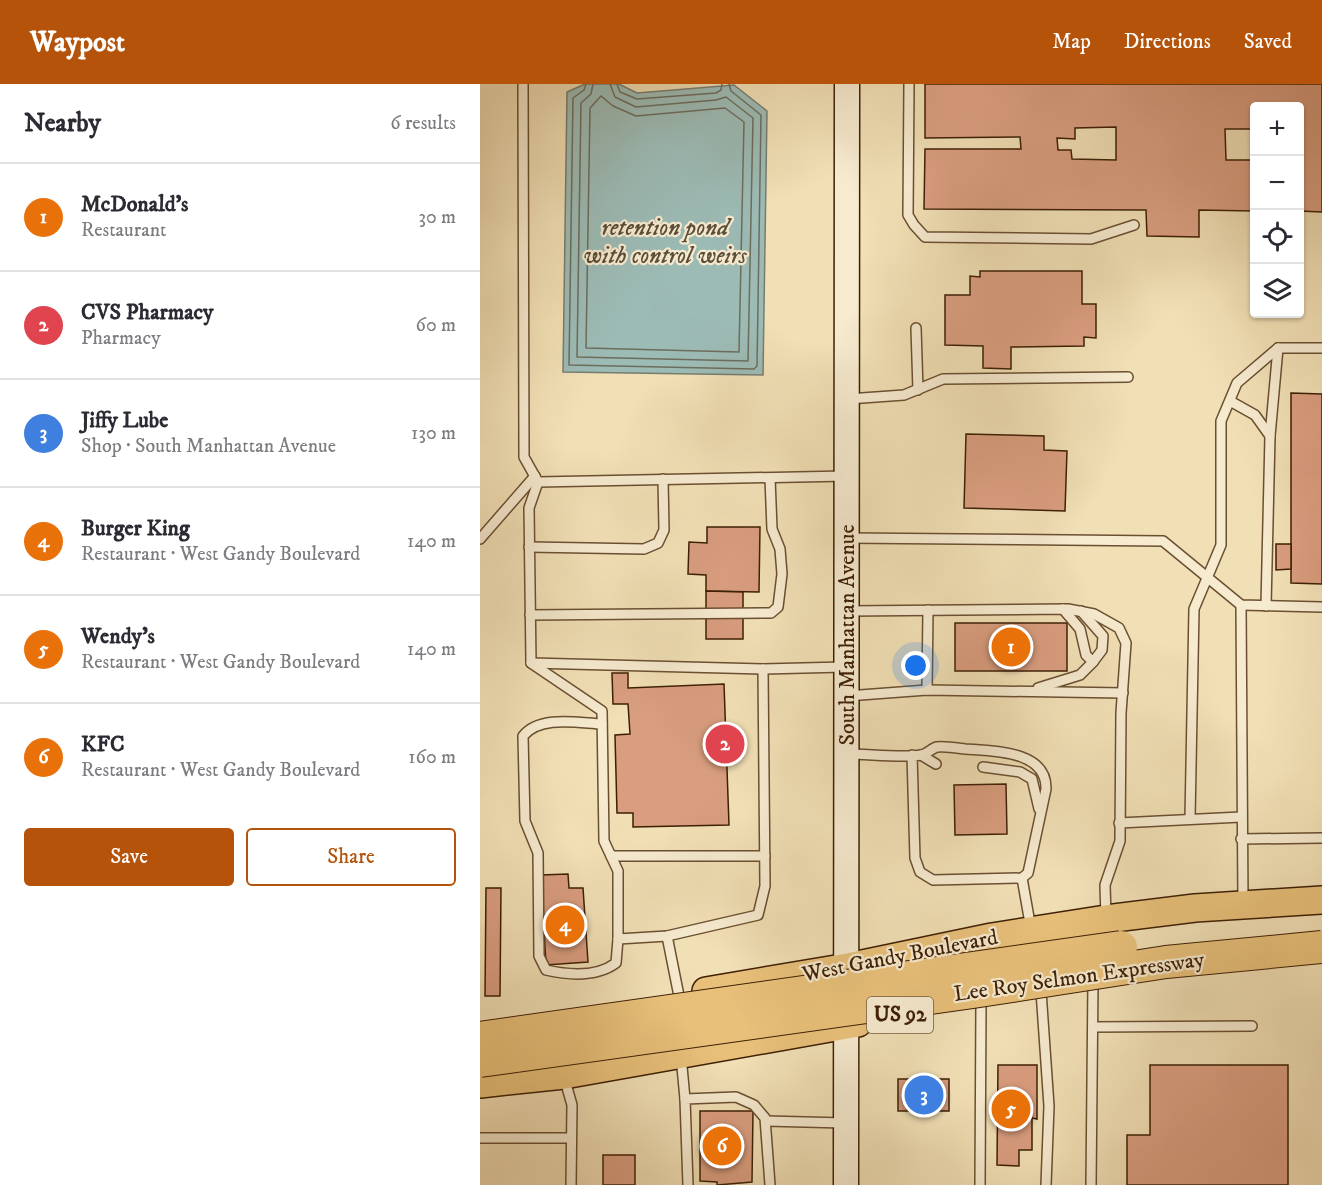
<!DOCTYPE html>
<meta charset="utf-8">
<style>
:root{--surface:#fff;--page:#f7f7f7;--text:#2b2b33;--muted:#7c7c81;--line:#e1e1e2;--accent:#b45309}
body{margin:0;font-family:"IM FELL DW Pica",serif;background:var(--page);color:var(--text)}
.controls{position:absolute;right:18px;top:18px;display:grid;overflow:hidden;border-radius:6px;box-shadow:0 2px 4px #0004}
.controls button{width:54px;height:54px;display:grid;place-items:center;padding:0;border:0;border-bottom:2px solid var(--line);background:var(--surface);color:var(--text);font:30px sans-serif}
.you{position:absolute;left:436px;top:582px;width:21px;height:21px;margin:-15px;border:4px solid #fff;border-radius:50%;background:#1a73e8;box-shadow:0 0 0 9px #1a73e833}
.badge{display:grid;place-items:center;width:39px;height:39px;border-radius:50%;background:var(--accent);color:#fff;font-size:20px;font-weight:700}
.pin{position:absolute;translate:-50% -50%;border:3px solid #fff;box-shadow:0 2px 6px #0006}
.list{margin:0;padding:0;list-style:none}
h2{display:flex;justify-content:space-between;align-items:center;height:78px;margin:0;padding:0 24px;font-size:26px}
h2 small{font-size:20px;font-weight:400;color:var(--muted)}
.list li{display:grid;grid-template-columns:39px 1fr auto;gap:18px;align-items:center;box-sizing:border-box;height:108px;padding:0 24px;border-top:2px solid var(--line)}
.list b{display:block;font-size:22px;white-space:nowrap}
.list p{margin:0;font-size:20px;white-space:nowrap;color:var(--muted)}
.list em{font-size:20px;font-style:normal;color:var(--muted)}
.actions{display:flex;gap:12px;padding:18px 24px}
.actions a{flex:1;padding:14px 0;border:2px solid var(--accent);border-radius:6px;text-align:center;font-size:21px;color:var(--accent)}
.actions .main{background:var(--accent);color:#fff}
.icon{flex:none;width:33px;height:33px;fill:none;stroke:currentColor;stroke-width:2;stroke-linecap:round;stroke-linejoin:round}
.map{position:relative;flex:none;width:842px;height:1101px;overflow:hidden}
header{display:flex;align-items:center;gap:36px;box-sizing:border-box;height:84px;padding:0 30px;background:var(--accent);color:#fff}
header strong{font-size:28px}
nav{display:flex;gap:33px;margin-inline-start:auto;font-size:21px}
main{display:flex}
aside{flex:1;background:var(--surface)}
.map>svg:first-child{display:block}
.water{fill:#9cbbb5;stroke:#767d6f;stroke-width:1.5}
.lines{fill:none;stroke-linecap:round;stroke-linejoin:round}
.shore{stroke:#6c6d5d;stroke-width:1.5}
.building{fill:#d99d7f;stroke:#3d1f05;stroke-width:1.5;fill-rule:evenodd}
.lane-casing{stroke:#6a4f31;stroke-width:12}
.secondary-casing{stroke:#3d1f05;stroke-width:27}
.primary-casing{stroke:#3d1f05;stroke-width:30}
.lane{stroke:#f6eacf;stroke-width:9}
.secondary{stroke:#f6eacf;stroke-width:24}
.primary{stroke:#e8c07a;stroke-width:27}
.highway-bridge-casing{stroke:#3d1f05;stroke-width:34;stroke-linecap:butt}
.highway-bridge{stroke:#e8c07a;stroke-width:32}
.labels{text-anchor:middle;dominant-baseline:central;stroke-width:4.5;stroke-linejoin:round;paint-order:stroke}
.shield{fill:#f6eacf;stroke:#745c42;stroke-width:1.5}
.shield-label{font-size:21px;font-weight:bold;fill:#3d1f05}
.street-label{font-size:22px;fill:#3d1f05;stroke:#f6eacf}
.water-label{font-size:24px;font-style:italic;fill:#5a4e3a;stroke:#f6eacf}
</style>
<header>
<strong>Waypost</strong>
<nav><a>Map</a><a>Directions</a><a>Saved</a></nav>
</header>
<main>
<aside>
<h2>Nearby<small>6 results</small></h2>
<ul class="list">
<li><span class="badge" style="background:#e8710a">1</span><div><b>McDonald's</b><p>Restaurant</p></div><em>30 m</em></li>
<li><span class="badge" style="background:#e0444e">2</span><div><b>CVS Pharmacy</b><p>Pharmacy</p></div><em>60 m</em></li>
<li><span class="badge" style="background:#3f7fe0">3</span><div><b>Jiffy Lube</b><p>Shop · South Manhattan Avenue</p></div><em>130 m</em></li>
<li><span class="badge" style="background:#e8710a">4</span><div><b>Burger King</b><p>Restaurant · West Gandy Boulevard</p></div><em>140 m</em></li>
<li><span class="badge" style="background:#e8710a">5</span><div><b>Wendy's</b><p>Restaurant · West Gandy Boulevard</p></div><em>140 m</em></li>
<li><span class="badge" style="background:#e8710a">6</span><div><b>KFC</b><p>Restaurant · West Gandy Boulevard</p></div><em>160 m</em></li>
</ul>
<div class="actions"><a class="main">Save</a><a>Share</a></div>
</aside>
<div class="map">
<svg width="842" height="1101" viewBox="0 0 842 1101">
<rect width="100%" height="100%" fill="#f1dfb5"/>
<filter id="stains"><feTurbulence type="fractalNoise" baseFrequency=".00333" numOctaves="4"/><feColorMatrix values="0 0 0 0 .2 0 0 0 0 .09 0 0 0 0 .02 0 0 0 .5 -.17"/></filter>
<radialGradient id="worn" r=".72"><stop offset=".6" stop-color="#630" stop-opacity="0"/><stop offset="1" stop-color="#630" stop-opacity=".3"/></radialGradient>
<path class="water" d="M 105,0 L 139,0 L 157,9 L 254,1 L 287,27 L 283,291 L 83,288 L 87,8 Z"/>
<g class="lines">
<g class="shore">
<path d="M 106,0 L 104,6 L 93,14 L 89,281 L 274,285 L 277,282 L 281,31 L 251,7 L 249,0"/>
<path d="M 113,0 L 111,10 L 101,19 L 97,273 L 268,277 L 273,34 L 246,13 L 236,16 L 156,23 L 135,13 L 130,0"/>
<path d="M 137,0 L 140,8 L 157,15 L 236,9 L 241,6 L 242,0"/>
<path d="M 121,12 L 133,22 L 156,32 L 245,24 L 264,38 L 259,268 L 106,264 L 110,24 Z"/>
</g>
</g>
<g class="building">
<path d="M 445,0 L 842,0 L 842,128 L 820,127 L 820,22 L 774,22 L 774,45 L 745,45 L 746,76 L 774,76 L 774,127 L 719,126 L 719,153 L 667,152 L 666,126 L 444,125 L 445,65 L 541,65 L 540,53 L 445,54 ZM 636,43 L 636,76 L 592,75 L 591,66 L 578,66 L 577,54 L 595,55 L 595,44 Z"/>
<path d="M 500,187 L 602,187 L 602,220 L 616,220 L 616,254 L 604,253 L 604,262 L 531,263 L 531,285 L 503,284 L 503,262 L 465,261 L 465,211 L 490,211 L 490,192 L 500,193 Z"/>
<path d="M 811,309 L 842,310 L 842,500 L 811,499 Z"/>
<path d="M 486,350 L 564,352 L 564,366 L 587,367 L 585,427 L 484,424 Z"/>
<path d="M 227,443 L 280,443 L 279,508 L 226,507 L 226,491 L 208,490 L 209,458 L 227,459 Z"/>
<path d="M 796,460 L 811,460 L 811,485 L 796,486 Z"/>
<path d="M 226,507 L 263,508 L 263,555 L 226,555 Z"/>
<rect x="475" y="539" width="112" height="48"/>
<path d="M 132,589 L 148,589 L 148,604 L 244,600 L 249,741 L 153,743 L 153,729 L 137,729 L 135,651 L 150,650 L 148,620 L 133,620 Z"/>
<path d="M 526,700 L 527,750 L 475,751 L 474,701 Z"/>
<path d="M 88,790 L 89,804 L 103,804 L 108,878 L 66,881 L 61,791 Z"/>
<path d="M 6,804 L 21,804 L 20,912 L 5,912 Z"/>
<path d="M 518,981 L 557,981 L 557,1035 L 552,1034 L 552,1066 L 539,1066 L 539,1082 L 517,1081 Z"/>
<path d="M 670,981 L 808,981 L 808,1101 L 647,1101 L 647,1051 L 670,1051 Z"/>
<rect x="418" y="995" width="51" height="32"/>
<path d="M 220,1027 L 273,1027 L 272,1098 L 237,1101 L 237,1098 L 220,1097 Z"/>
<rect x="123" y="1071" width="32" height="30"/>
</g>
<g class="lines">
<g class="lane-casing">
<g id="lane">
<path d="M 43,0 L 44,373 L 58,398"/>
<path d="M 429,0 L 428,131 L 434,141 L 445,153 L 611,155 L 654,141"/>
<path d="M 436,244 L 438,306"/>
<path d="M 368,315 L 424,311 L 463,295 L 648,293"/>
<path d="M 750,317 L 775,331 L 790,352"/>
<path d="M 367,454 L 683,457 L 761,521 L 842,523"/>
<path d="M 0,455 L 55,392"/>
<path d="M 49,463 L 164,465 L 178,459 L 184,446 L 183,395"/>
<path d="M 761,521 L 763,819"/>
<path d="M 786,522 L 790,352 L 798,264"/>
<path d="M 368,527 L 588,525 L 614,530 L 639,544 L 646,559 L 641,629 L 640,757 L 625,801 L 626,833"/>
<path d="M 601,527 L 623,552 L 622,566 L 613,578"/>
<path d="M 50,531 L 291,529 L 298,523 L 302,490 L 300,465 L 292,445 L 290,394"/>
<path d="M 51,579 L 283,585 L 364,583"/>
<path d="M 283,585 L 285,802 L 278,831 L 187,852 L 138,855 L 138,787 L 124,757 L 122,627 L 51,579 L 49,424 L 58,398 L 366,392"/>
<path d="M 558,604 L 600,591 L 613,578 L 606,571 L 600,545 L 583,525"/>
<path d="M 447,606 L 448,526"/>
<path d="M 367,612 L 447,606 L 643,609"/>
<path d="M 122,640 C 98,639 60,631 43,652 L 45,737 L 58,769 L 59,872 L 66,886 C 88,891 117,893 136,879 L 138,855"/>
<path d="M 367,670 C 388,670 422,674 441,671 C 447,670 452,664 457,663 C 465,662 477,664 485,665 C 512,667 567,666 566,705 L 548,789 L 542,794 L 453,796 L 440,788 L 435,774 L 432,671"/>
<path d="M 441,671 L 456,680"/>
<path d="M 503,683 L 540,688 L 552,695 L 559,725"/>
<path d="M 710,734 L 714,525 L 741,461 L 741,337 L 757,299 L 798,264 L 842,264"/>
<path d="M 639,739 L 761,733"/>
<path d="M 761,755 L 842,754"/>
<path d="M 131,772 L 285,772"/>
<path d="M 542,794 L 551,845"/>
<path d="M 187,852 L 199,912"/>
<path d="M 561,907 L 569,1022 L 566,1101"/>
<path d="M 613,943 L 772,942"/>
<path d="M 201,972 L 205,1015"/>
<path d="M 84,993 L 92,1021 L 91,1101"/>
<path d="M 286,1037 L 364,1039"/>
<path d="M 0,1054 L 91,1054"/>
<path d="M 208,1101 L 205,1015 L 256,1013 L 274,1021 L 285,1034 L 290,1101"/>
<path d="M 500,1101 L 501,917"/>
<path d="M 611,1101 L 613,897"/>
</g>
</g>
<g class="secondary-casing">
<path id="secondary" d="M 366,1101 L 367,0"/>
</g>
<g class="primary-casing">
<g id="primary">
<path d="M 226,907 L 368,883 L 512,853 L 626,835 L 715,824 L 842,816"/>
<path d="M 0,1000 L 84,991 L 378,939"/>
</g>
</g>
<use href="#lane" class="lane"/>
<use href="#secondary" class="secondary"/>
<use href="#primary" class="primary"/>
<g class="highway-bridge-casing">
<g id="highway-bridge">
<path d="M 0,954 L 641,863"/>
<path d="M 0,977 L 493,908 L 686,878 L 842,863"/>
</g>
</g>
<use href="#highway-bridge" class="highway-bridge"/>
</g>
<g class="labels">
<rect class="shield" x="387" y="913" width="66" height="36" rx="4.5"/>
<g class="shield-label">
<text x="420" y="931">US 92</text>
</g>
<g class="street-label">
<text transform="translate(367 551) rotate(-90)">South Manhattan Avenue</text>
<text transform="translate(420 872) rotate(-11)">West Gandy Boulevard</text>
<text transform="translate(599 893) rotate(-8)">Lee Roy Selmon Expressway</text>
</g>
<g class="water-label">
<text x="185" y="144">retention pond<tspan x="185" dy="28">with control weirs</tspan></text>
</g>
</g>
<rect width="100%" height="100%" filter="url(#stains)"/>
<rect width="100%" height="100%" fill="url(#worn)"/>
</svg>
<div class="controls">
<button>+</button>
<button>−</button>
<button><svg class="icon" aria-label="locate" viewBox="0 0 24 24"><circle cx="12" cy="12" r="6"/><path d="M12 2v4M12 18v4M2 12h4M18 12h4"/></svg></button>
<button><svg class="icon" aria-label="layers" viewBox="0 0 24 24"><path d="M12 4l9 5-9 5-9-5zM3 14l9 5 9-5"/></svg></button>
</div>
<div class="you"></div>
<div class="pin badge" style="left:531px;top:563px;background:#e8710a">1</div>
<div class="pin badge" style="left:245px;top:660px;background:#e0444e">2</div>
<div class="pin badge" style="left:444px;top:1011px;background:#3f7fe0">3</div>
<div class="pin badge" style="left:85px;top:841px;background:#e8710a">4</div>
<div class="pin badge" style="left:531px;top:1025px;background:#e8710a">5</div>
<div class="pin badge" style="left:242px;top:1062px;background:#e8710a">6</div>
</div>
</main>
